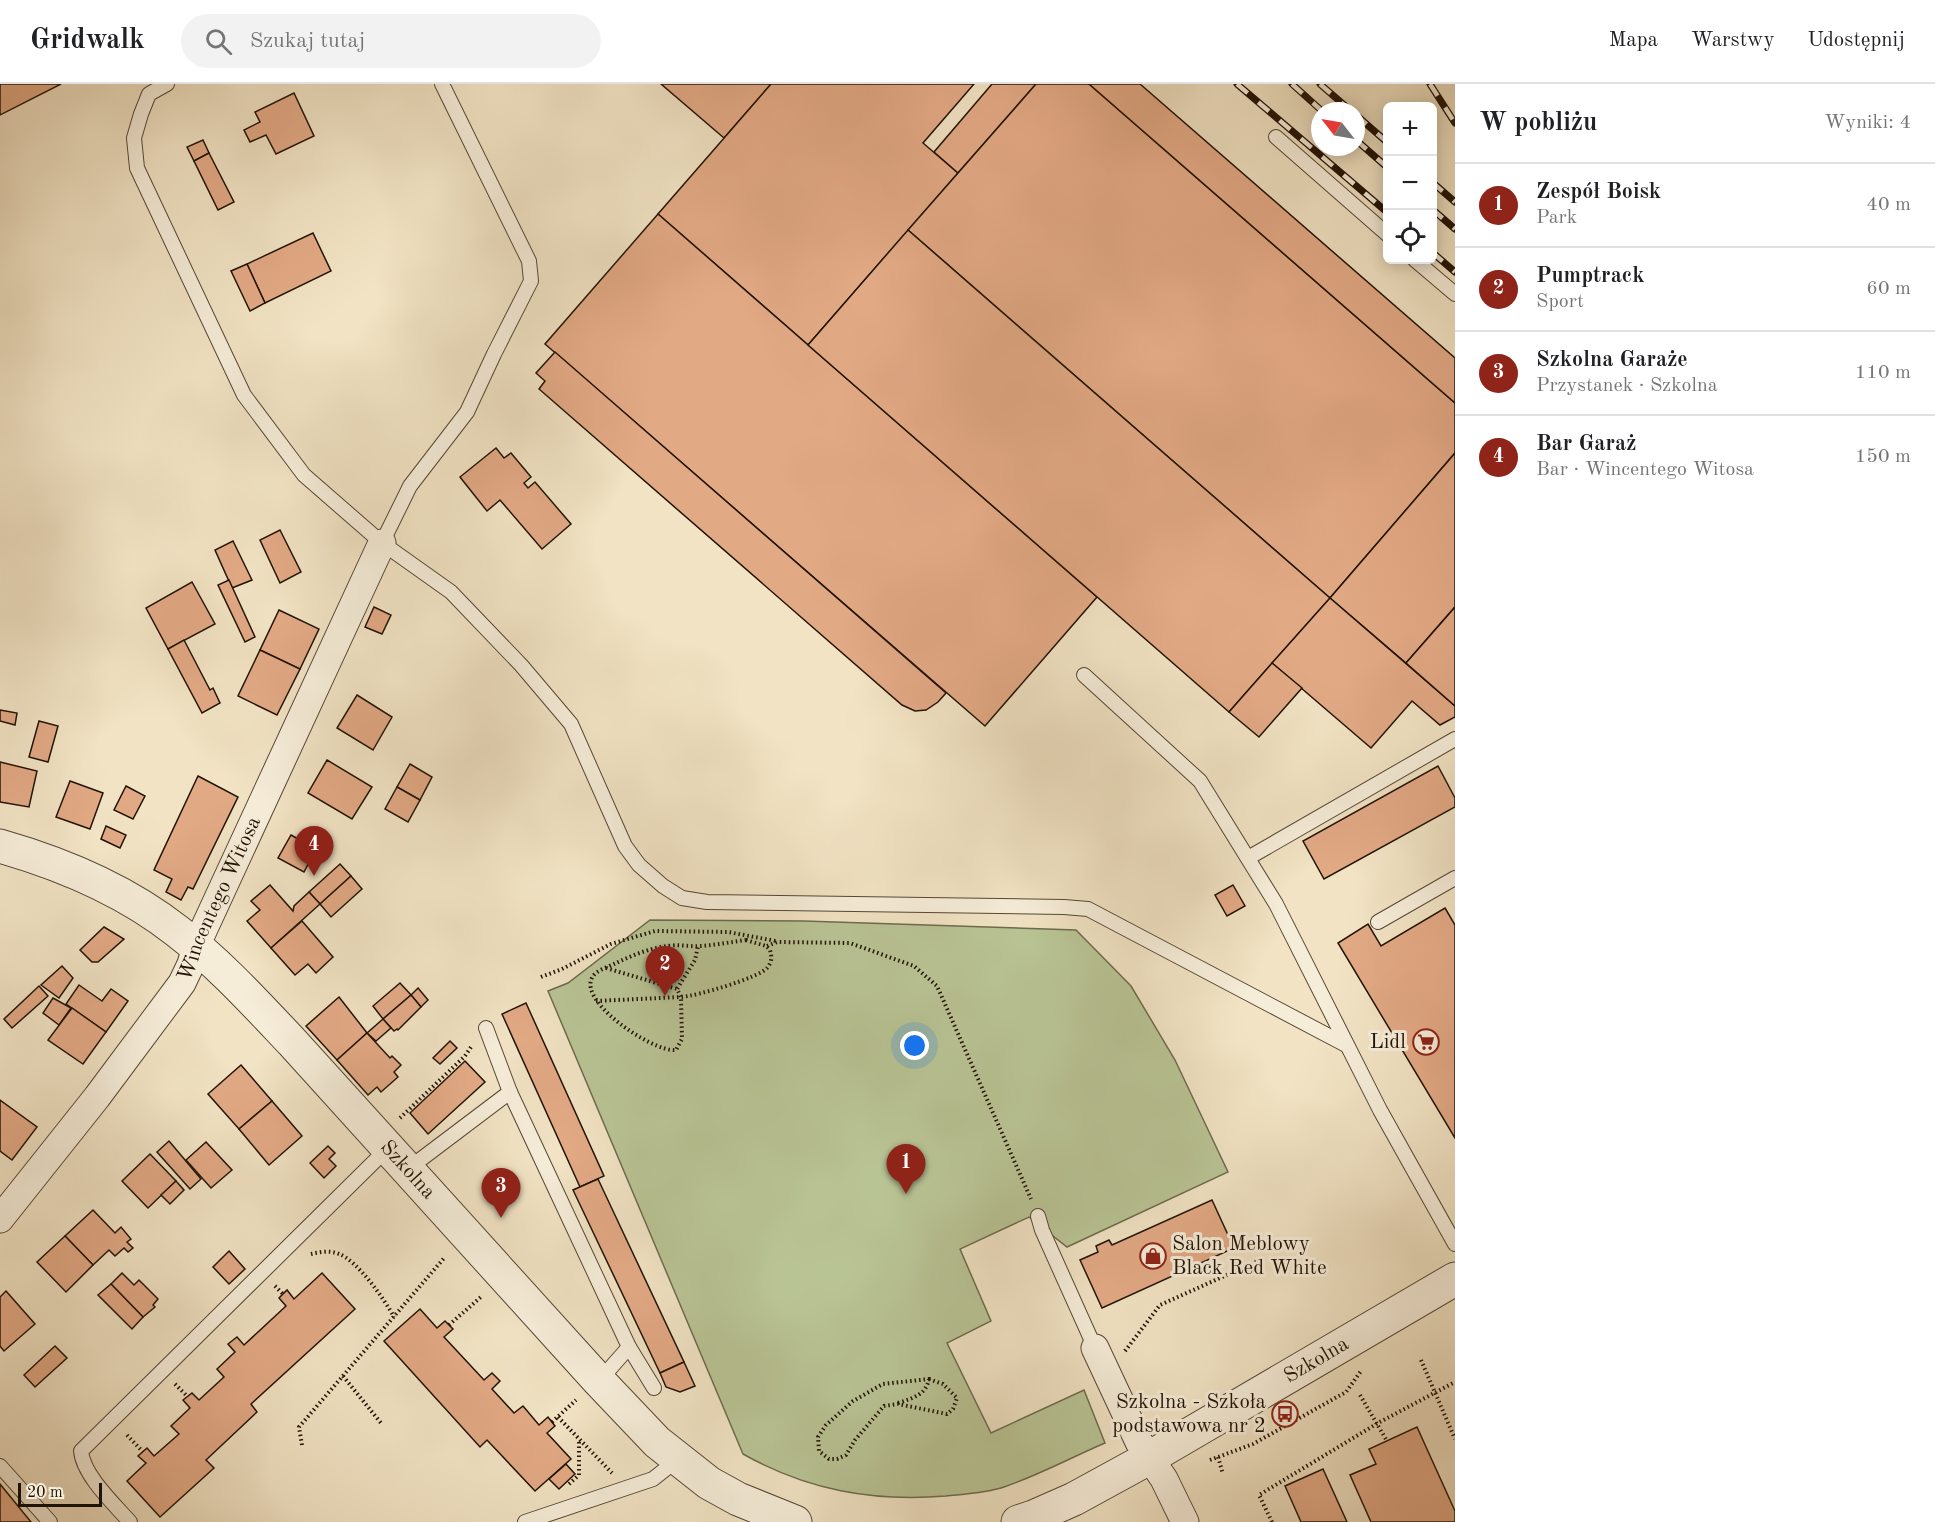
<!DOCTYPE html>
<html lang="pl">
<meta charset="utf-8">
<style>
:root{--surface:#fff;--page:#f2f2f2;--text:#202124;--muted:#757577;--line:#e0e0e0;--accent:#8f2418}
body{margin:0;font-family:"Old Standard TT",serif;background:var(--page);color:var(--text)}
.controls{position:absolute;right:18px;top:18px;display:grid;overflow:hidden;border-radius:9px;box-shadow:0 3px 15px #0003}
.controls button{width:54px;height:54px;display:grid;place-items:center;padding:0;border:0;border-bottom:2px solid var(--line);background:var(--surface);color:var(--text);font:30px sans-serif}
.compass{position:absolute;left:1311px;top:18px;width:54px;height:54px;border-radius:50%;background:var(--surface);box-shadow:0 3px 15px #0003;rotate:301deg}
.scale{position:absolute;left:18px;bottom:15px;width:84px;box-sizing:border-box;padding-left:6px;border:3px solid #211306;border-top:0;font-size:16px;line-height:21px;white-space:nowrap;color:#211306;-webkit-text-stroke:4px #f6edd9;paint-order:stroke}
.you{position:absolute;left:915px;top:962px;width:21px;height:21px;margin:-15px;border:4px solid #fff;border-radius:50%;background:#1a73e8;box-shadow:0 0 0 9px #1a73e833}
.badge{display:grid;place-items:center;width:39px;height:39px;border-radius:50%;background:var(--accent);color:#fff;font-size:20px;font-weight:700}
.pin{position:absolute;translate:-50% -50px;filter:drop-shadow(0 2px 3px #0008)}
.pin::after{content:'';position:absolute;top:32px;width:21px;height:18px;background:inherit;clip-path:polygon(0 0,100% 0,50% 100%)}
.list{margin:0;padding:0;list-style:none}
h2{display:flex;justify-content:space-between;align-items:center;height:78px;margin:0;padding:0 24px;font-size:26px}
h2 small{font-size:20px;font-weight:400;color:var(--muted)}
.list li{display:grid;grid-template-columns:39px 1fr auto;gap:18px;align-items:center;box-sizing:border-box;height:84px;padding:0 24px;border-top:2px solid var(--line)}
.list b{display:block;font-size:22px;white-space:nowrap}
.list p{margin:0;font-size:20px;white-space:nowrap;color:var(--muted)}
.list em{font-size:20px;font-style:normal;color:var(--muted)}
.icon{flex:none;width:33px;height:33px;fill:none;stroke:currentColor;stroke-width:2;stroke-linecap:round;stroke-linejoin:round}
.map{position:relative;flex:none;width:1455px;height:1438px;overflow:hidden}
header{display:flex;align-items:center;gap:36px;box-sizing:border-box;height:84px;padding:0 30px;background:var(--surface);border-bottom:2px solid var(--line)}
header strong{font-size:28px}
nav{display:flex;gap:33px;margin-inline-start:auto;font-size:21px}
.search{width:420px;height:54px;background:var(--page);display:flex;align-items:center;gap:15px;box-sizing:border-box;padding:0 21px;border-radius:33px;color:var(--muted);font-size:22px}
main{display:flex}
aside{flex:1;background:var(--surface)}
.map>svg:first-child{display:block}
.green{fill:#b9c495;stroke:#6d6c4e;stroke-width:1.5}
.building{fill:#e2a985;stroke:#211306;stroke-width:1.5}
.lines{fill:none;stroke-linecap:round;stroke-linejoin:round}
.service-casing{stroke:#554736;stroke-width:16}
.minor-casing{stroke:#554736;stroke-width:29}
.tertiary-casing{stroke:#554736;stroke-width:35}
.path{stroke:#211306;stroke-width:4;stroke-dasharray:1.5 3;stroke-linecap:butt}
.service{stroke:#f6edd9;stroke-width:14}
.minor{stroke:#f6edd9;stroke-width:27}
.tertiary{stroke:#f6edd9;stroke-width:33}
.rail-casing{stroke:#211306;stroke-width:7}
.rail{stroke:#f6edd9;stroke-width:4.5;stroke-dasharray:14;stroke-linecap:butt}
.labels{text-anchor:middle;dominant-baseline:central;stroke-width:6;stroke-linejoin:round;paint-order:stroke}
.street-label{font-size:21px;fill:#211306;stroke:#f6edd9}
.poi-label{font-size:21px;fill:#211306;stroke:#f6edd9;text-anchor:end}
</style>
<header>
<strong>Gridwalk</strong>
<div class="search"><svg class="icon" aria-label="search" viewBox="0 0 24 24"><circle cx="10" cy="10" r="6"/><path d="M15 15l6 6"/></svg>Szukaj tutaj</div>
<nav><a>Mapa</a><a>Warstwy</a><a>Udostępnij</a></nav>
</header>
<main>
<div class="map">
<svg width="1455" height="1438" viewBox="0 0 1455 1438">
<rect width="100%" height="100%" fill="#f1e3c4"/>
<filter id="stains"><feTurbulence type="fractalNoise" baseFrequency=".00333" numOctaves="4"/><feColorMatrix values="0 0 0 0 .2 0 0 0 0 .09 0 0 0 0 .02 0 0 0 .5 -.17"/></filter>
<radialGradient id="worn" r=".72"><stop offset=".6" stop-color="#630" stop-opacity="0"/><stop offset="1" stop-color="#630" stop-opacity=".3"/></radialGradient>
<path class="green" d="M 650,836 L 804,837 L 1076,846 L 1131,902 L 1175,976 L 1228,1088 L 1067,1163 L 1029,1133 L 960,1165 L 991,1237 L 947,1259 L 991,1349 L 1084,1306 L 1105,1359 C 1072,1373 1039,1391 1004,1403 C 986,1409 965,1410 946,1412 C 872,1418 807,1406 743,1370 L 548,907 L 568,899 Z"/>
<g class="building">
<path d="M 0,0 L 61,0 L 0,31 Z"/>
<path d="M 661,0 L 771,0 L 724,54 Z"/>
<path d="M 771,0 L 974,0 L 923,59 L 958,89 L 808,261 L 658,130 Z"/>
<path d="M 992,0 L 1036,0 L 958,89 L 934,68 Z"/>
<path d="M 1036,0 L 1089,0 L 1455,319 L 1455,369 L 1330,514 L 908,146 Z"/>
<path d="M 1089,0 L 1140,0 L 1455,274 L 1455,319 Z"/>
<path d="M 294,9 L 314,52 L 276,70 L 266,51 L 250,58 L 244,46 L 260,38 L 255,28 Z"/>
<path d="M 203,56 L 209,69 L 194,77 L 187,63 Z"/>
<path d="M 209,69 L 234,118 L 218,126 L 194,77 Z"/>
<path d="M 658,130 L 1097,513 L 985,642 L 545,260 Z"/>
<path d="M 908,146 L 1330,514 L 1229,628 L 808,261 Z"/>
<path d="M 313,149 L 331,187 L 265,219 L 247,180 Z"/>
<path d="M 247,180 L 265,219 L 250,227 L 231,187 Z"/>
<path d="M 555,268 L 946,609 L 938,618 L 926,626 L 915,627 L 902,621 L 539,305 L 545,297 L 536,289 Z"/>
<path d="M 496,364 L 504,374 L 511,369 L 531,393 L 524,399 L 528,404 L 535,398 L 571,440 L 542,465 L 500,416 L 487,427 L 460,393 Z"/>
<path d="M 1455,369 L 1455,523 L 1406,579 L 1330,514 Z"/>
<path d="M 280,446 L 301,488 L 280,499 L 260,456 Z"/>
<path d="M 233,457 L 252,496 L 232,504 L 215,466 Z"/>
<path d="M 229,496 L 255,553 L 245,558 L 218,501 Z"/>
<path d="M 192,498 L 215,540 L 168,565 L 146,524 Z"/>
<path d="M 1330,514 L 1455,622 L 1455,633 L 1440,641 L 1412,617 L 1371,664 L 1272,579 Z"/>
<path d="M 374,523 L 391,531 L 382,550 L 365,543 Z"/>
<path d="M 1455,523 L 1455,622 L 1406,579 Z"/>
<path d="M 279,526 L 319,545 L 300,585 L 260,566 Z"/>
<path d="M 184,556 L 210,606 L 213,604 L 220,619 L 202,629 L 168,565 Z"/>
<path d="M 260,566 L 300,585 L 277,631 L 238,612 Z"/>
<path d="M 1272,579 L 1302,604 L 1259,653 L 1229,628 Z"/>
<path d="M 357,611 L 392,633 L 373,666 L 337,644 Z"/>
<path d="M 0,626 L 17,629 L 15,641 L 0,637 Z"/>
<path d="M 39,637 L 58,642 L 48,678 L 29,673 Z"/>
<path d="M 327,676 L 372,703 L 352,735 L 308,709 Z"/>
<path d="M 0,678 L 37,687 L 29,723 L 0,718 Z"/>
<path d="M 410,680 L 432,693 L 420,716 L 397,703 Z"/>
<path d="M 1438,682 L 1455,714 L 1455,723 L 1324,795 L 1303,757 Z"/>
<path d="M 198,692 L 238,713 L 193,805 L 188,803 L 181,816 L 166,808 L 172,795 L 154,786 Z"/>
<path d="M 70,697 L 103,709 L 90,745 L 56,733 Z"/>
<path d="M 126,702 L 145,712 L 133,735 L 114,726 Z"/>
<path d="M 397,703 L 420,716 L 408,738 L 385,725 Z"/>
<path d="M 106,742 L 126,751 L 120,764 L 101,755 Z"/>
<path d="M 291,751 L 316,765 L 304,788 L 278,774 Z"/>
<path d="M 340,780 L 351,792 L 320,820 L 309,808 Z"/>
<path d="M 351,792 L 362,805 L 331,833 L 320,820 Z"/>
<path d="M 270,801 L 293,827 L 294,822 L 309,808 L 320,820 L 271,864 L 247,837 L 260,826 L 251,817 Z"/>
<path d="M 1233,801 L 1245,822 L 1227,832 L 1215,811 Z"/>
<path d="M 1445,824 L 1455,841 L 1455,1054 L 1338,859 L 1368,840 L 1381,862 Z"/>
<path d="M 302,837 L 333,873 L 316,889 L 308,880 L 295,891 L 271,864 Z"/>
<path d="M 104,843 L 124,855 L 98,878 L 92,878 L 80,866 Z"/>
<path d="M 62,882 L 73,894 L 59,914 L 41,901 Z"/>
<path d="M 400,899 L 411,911 L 383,935 L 373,922 Z"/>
<path d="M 79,901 L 102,917 L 111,905 L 128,917 L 106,948 L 66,920 Z"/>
<path d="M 39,902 L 48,912 L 12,944 L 4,935 Z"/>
<path d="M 418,904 L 428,916 L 421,923 L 411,911 Z"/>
<path d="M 411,911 L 421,923 L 398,946 L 397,945 L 394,947 L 383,935 Z"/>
<path d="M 339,913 L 367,949 L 337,976 L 306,942 Z"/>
<path d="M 53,914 L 71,924 L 59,941 L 43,929 Z"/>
<path d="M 526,919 L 604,1092 L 580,1103 L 502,930 Z"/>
<path d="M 72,924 L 106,948 L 83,980 L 48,956 Z"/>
<path d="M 383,935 L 391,944 L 376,957 L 367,949 Z"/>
<path d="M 367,949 L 390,974 L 392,972 L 401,981 L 394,988 L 398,993 L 381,1008 L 377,1003 L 368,1011 L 337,976 Z"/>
<path d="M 450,957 L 457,964 L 440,980 L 433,974 Z"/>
<path d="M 465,977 L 485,998 L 428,1050 L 410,1029 Z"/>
<path d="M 241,981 L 272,1017 L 239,1045 L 208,1010 Z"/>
<path d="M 0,1016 L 37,1043 L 12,1076 L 0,1067 Z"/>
<path d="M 272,1017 L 302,1052 L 269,1081 L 239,1045 Z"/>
<path d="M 169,1057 L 201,1095 L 190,1105 L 157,1068 Z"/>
<path d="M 206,1058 L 232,1086 L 211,1104 L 186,1076 Z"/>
<path d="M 328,1062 L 335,1069 L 329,1075 L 336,1082 L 324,1094 L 310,1079 Z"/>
<path d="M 150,1070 L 176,1097 L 148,1124 L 122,1097 Z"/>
<path d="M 598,1095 L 684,1278 L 660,1289 L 573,1106 Z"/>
<path d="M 176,1097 L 184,1106 L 170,1120 L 161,1111 Z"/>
<path d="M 1212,1116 L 1234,1164 L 1102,1224 L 1080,1176 L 1098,1168 L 1096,1162 L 1109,1156 L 1112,1161 Z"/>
<path d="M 93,1126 L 115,1149 L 121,1143 L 131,1155 L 127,1158 L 133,1164 L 128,1168 L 124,1164 L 115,1172 L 109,1166 L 93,1181 L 65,1152 Z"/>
<path d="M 65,1152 L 93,1181 L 66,1208 L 37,1178 Z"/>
<path d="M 229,1167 L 245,1185 L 229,1200 L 213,1183 Z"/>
<path d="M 122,1189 L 134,1201 L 139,1196 L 158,1215 L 153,1221 L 155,1223 L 143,1233 L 111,1200 Z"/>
<path d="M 322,1189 L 355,1225 L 251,1320 L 257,1328 L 206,1376 L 214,1384 L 160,1433 L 127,1397 L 146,1379 L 138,1372 L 147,1364 L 154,1372 L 179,1350 L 171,1342 L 190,1324 L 183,1316 L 192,1309 L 199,1316 L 224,1293 L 217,1285 L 235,1268 L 228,1260 L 237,1253 L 244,1261 L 286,1222 L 279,1214 L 287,1206 L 294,1215 Z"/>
<path d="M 111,1200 L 143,1233 L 132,1245 L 98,1211 Z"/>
<path d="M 6,1207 L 35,1240 L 4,1267 L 0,1262 L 0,1213 Z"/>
<path d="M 420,1225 L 437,1244 L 445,1237 L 453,1245 L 444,1253 L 484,1296 L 492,1289 L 500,1297 L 492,1305 L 514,1329 L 523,1322 L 539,1341 L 548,1333 L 555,1342 L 547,1349 L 571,1375 L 535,1407 L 487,1356 L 480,1363 L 384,1257 Z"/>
<path d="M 55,1262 L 67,1274 L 35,1303 L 24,1291 Z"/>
<path d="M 684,1278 L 695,1302 L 680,1308 L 666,1303 L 660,1289 Z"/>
<path d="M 1417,1343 L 1455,1427 L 1455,1438 L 1371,1438 L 1350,1391 L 1376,1380 L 1369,1365 Z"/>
<path d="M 566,1380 L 575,1390 L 559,1405 L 549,1395 Z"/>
<path d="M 1323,1385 L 1347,1438 L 1301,1438 L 1285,1402 Z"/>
<path d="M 0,1400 L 31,1438 L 0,1438 Z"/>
</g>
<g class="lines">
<g class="service-casing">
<g id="service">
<path d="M 167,0 L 149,10 L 141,30 L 134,54 L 137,84 L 244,311 L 304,391 L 382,459 L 451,508 L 521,581 L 571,640 L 625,762 L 639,781 L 663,802 L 682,814 L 707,818 L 1064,823 L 1088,825 L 1346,961"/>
<path d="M 1276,53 L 1388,151"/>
<path d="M 1415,176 L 1455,210"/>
<path d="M 382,459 L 410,402 L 467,328 L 494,270 L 531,197 L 529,177 L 442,0"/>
<path d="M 1084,591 L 1200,697 L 1276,820 L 1380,1026 L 1455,1160"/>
<path d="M 1248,774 L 1455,655"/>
<path d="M 1378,838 L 1455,794"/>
<path d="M 486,944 L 510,1008"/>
<path d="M 408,1085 L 510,1008 L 629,1263 L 599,1297"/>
<path d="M 1038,1132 L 1042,1146 L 1095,1264"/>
<path d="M 629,1263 L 654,1304"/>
<path d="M 0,1382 L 50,1438"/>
<path d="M 130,1438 C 114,1420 83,1391 81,1367 L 388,1064"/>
<path d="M 525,1438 L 653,1395 L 677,1376"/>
</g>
</g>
<g class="minor-casing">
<g id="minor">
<path id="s1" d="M 0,1135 L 97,1013 L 182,899 L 191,880 L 196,862 L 382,459"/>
<path d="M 1095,1264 L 1139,1358 L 1164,1395 L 1185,1438"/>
</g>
</g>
<g class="tertiary-casing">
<g id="tertiary">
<path id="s2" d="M 0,762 C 63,780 125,806 177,847 C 220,880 256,920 293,959 L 599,1297 L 657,1358 L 709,1399 L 738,1415 L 795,1438"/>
<path id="s3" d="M 1018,1438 L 1033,1433 L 1074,1415 L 1149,1374 L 1455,1195"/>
</g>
</g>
<g class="path">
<path d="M 746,856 L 766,862 L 770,866 C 772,873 772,878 767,884 C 758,894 697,912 681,913 L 682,955 L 676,966 C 653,969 568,912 596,889 C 601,885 610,882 616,879 C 633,871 650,864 668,862 C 679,860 690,863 701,862 C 716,861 731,858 746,856 Z"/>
<path d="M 767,862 L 777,858 L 850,859 L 914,882 L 937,902 L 1031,1115"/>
<path d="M 606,884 L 677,905"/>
<path d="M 541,893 L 562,885 L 611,860 L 655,847 L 728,848 L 776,857"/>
<path d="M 596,917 L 681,913 L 677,905 L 695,876 L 698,862"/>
<path d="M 400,1034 L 465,972 L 471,963"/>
<path d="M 311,1170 C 320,1168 330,1166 339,1170 C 357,1176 385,1216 394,1233"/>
<path d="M 275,1202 L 283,1210"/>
<path d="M 449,1241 L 482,1212"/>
<path d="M 1125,1267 L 1160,1221 L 1260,1176"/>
<path d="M 1421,1276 L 1455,1355"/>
<path d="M 343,1292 L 381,1339"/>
<path d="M 929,1295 L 943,1300 L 957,1314 L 953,1325 L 947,1330 L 898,1320 L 884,1322 L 855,1356 L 846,1371 L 837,1375 L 829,1375 L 819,1367 L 818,1353 L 826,1341 L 853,1317 L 883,1300 Z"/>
<path d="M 175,1300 L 187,1312"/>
<path d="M 1360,1311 L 1387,1357"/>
<path d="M 898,1319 C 913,1314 926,1311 929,1295"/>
<path d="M 558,1333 L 612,1389"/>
<path d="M 552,1338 L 576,1316"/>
<path d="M 127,1351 L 143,1368"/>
<path d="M 302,1361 L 299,1343 L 445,1173"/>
<path d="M 1218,1373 L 1223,1390"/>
<path d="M 1210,1376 L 1253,1360 L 1346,1308 L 1361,1287"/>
<path d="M 569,1400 L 579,1391 L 579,1355"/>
<path d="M 1272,1438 L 1259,1411 L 1378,1339 L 1455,1298"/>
</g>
<use href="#service" class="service"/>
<use href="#minor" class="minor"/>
<use href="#tertiary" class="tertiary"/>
<g class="rail-casing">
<g id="rail">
<path d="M 1237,0 L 1388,129"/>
<path d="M 1292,0 L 1322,27"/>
<path d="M 1320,0 L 1351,27"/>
<path d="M 1430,0 L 1455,39"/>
<path d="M 1356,31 L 1388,59"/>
<path d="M 1356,56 L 1388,84"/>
<path d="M 1432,98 L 1455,118"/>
<path d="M 1432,125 L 1455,145"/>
<path d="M 1432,168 L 1455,188"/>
</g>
</g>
<use href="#rail" class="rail"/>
</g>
<defs>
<g id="supermarket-ring" transform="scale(1.35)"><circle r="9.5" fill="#f6edd9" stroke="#8f2418" stroke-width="1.5"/><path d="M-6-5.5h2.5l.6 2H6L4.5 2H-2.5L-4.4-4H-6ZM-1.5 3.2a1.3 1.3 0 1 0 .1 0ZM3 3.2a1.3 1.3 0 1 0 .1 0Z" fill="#8f2418"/></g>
<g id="shop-ring" transform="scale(1.35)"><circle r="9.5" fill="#f6edd9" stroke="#8f2418" stroke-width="1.5"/><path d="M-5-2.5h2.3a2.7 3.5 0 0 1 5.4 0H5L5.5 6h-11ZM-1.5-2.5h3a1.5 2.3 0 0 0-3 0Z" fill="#8f2418"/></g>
<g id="bus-ring" transform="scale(1.35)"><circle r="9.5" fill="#f6edd9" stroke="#8f2418" stroke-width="1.5"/><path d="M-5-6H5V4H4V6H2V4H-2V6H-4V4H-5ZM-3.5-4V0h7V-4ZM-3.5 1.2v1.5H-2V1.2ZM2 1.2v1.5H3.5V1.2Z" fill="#8f2418"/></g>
</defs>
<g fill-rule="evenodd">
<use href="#supermarket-ring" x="1426" y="958"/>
<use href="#shop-ring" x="1153" y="1172"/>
<use href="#bus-ring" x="1285" y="1330"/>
</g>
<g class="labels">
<g class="street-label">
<text stroke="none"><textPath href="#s1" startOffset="390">Wincentego Witosa</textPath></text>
<text stroke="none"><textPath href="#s2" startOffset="530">Szkolna</textPath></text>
<text stroke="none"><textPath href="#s3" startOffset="340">Szkolna</textPath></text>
</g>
<g class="poi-label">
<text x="1406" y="958">Lidl</text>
<text x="1172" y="1160" text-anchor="start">Salon Meblowy<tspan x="1172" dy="24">Black Red White</tspan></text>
<text x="1266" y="1318">Szkolna - Szkoła<tspan x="1266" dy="24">podstawowa nr 2</tspan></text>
</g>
</g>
<rect width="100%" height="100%" filter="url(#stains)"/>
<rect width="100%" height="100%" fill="url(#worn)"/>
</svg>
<div class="controls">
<button>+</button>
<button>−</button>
<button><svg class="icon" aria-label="locate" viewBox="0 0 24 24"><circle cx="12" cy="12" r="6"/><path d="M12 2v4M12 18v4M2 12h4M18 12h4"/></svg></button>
</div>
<svg class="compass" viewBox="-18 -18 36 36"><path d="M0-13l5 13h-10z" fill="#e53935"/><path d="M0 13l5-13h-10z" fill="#757577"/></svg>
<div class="scale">20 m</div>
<div class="you"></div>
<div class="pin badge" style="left:906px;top:1110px">1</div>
<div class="pin badge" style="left:665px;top:912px">2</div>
<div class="pin badge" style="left:501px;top:1134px">3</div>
<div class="pin badge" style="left:314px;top:792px">4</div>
</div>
<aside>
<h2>W pobliżu<small>Wyniki: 4</small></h2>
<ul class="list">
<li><span class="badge">1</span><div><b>Zespół Boisk</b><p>Park</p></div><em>40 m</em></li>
<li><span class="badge">2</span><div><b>Pumptrack</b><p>Sport</p></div><em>60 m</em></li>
<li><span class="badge">3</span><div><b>Szkolna Garaże</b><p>Przystanek · Szkolna</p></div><em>110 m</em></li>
<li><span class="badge">4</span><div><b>Bar Garaż</b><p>Bar · Wincentego Witosa</p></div><em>150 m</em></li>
</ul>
</aside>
</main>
